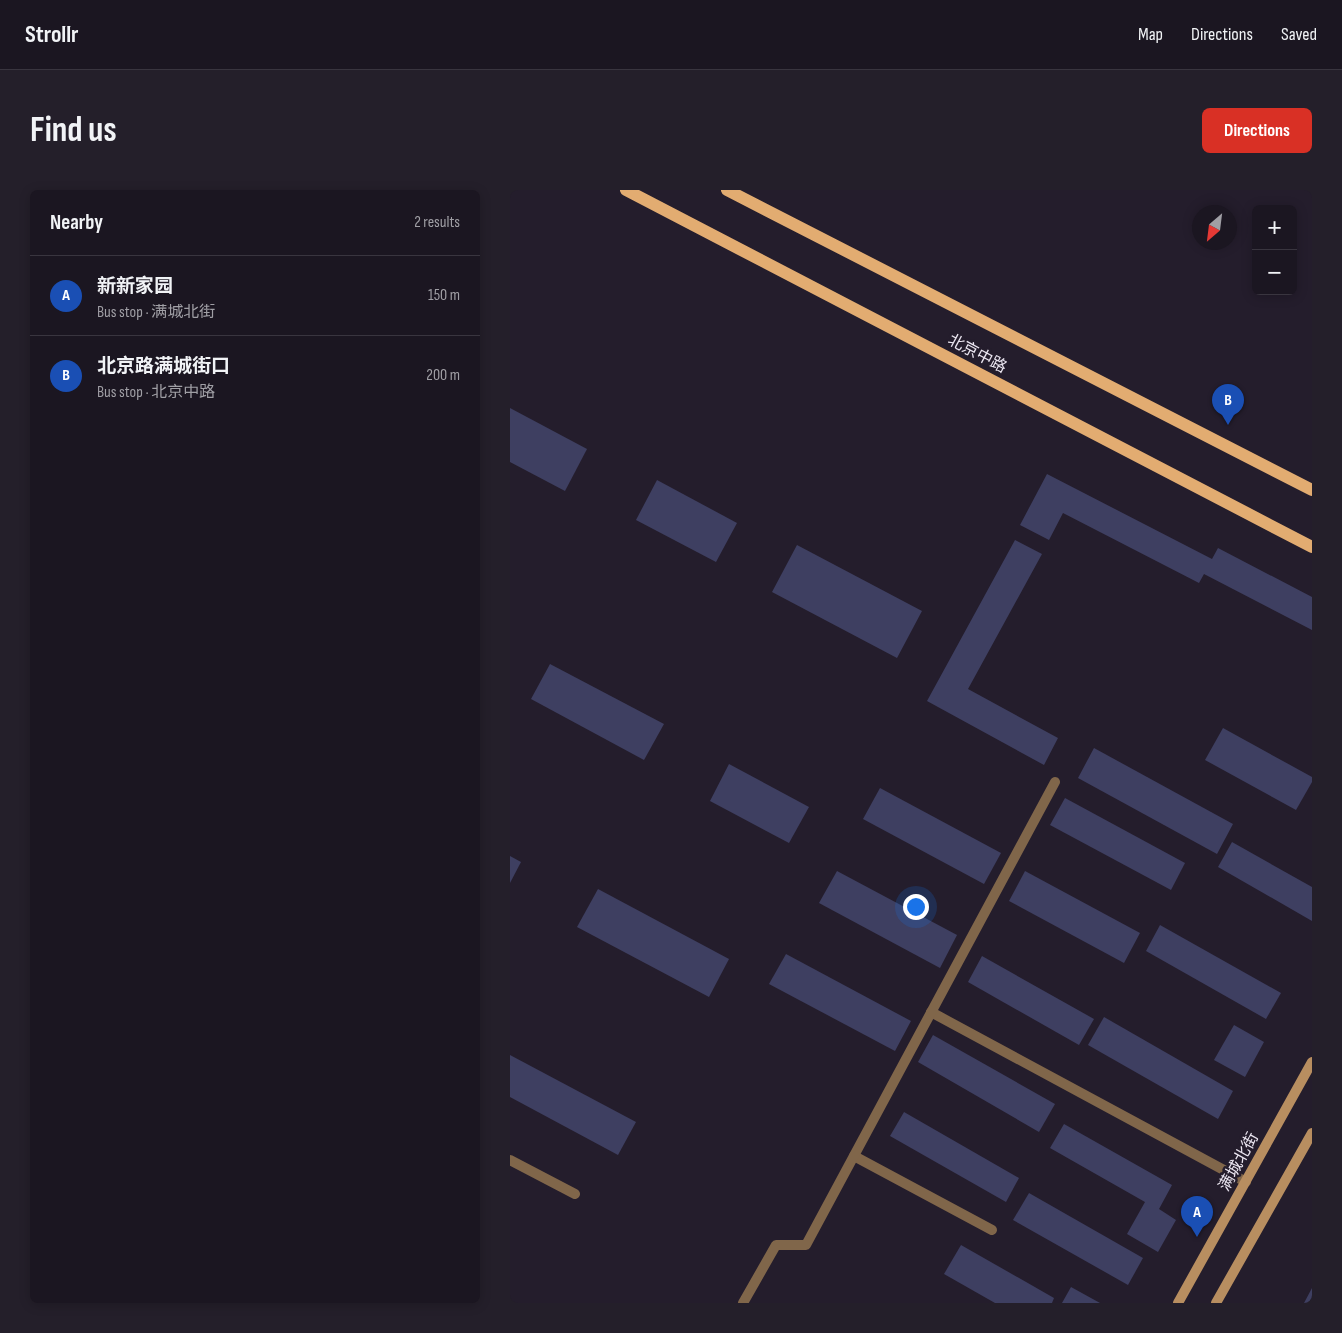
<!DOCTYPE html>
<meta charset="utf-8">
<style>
:root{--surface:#1b1621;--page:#241f2a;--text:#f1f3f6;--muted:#a09fa5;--line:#39353f;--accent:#d93025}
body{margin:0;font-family:"Sofia Sans Condensed","Noto Sans SC",sans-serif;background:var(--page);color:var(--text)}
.controls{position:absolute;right:15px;top:15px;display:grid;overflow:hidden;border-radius:8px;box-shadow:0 2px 12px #0003}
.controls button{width:45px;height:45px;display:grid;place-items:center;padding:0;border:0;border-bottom:1px solid var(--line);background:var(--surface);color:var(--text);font:25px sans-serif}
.compass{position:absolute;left:682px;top:15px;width:45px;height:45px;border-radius:50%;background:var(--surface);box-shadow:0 2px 12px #0003;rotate:208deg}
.you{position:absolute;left:405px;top:716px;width:18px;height:18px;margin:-12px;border:4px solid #fff;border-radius:50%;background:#1a73e8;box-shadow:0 0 0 8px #1a73e833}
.badge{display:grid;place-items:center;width:32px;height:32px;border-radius:50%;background:var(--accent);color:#fff;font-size:16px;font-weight:700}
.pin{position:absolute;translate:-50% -41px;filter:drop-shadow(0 1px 2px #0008)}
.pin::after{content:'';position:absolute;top:26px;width:18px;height:15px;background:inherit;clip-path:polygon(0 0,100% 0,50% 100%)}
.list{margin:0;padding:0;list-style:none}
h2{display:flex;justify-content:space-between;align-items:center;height:65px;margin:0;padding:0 20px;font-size:21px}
h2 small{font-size:16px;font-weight:400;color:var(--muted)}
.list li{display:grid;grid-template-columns:32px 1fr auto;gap:15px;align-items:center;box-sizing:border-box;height:80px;padding:0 20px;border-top:1px solid var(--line)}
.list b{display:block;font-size:19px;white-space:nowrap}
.list p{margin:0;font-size:16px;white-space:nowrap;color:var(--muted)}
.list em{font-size:16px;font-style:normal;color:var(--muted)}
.map{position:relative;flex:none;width:802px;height:1113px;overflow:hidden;border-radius:8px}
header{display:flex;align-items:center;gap:30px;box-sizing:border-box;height:70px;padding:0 25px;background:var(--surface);border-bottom:1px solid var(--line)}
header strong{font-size:24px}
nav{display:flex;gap:28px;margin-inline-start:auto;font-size:18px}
.intro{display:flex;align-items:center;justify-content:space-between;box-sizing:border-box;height:120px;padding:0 30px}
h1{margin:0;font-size:35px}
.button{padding:12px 22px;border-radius:8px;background:var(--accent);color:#fff;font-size:18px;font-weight:700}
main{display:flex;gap:30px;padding:0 30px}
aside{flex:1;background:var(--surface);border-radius:8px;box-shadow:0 2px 12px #0003}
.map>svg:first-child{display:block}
.building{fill:#3e3f61}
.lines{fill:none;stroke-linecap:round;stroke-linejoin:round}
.minor{stroke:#80664a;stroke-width:10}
.secondary{stroke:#b88e60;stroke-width:10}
.primary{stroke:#e2ac71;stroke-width:12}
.labels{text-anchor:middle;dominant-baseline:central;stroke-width:5;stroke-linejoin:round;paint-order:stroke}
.street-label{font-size:16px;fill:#ebe6f1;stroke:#241d2c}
</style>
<header>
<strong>Strollr</strong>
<nav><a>Map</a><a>Directions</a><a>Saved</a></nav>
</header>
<div class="intro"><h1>Find us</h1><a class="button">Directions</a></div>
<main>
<aside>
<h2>Nearby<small>2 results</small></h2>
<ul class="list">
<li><span class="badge" style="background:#1a4fb4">A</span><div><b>新新家园</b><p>Bus stop · 满城北街</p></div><em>150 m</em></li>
<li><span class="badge" style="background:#1a4fb4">B</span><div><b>北京路满城街口</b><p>Bus stop · 北京中路</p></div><em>200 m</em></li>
</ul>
</aside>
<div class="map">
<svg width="802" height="1113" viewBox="0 0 802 1113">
<rect width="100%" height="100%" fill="#241d2c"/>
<g class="building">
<path d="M 0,218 L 77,259 L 55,301 L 0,272 Z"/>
<path d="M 537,284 L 702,369 L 708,358 L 802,407 L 802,440 L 694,384 L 689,393 L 553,323 L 539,350 L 510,335 Z"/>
<path d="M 147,290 L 227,333 L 206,372 L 126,330 Z"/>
<path d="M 505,350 L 532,364 L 458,499 L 548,548 L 534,575 L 417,511 Z"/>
<path d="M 287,355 L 412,421 L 387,468 L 262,402 Z"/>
<path d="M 40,474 L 154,534 L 134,570 L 21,509 Z"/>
<path d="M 713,538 L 802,587 L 802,592 L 786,620 L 695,570 Z"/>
<path d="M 584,558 L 723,634 L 707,664 L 568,588 Z"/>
<path d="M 219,574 L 299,617 L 279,653 L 200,611 Z"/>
<path d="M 370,598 L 491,663 L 474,694 L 353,629 Z"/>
<path d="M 555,608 L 675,673 L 661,700 L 540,635 Z"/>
<path d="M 722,652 L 802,697 L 802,731 L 708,677 Z"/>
<path d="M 0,666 L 11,672 L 0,693 Z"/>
<path d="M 327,681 L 447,745 L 430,778 L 309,713 Z"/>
<path d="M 515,681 L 630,743 L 614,773 L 499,711 Z"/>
<path d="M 88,699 L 219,769 L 199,807 L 67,737 Z"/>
<path d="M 650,735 L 771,803 L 756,829 L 636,761 Z"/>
<path d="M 276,764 L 401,831 L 385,861 L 259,794 Z"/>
<path d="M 472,766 L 584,829 L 569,855 L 458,792 Z"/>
<path d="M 594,827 L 723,901 L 708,929 L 578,855 Z"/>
<path d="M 724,835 L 754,852 L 735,887 L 704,870 Z"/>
<path d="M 423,845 L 545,914 L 529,942 L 408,872 Z"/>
<path d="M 0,865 L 126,932 L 108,965 L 0,907 Z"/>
<path d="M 394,922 L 509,988 L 496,1012 L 380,946 Z"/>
<path d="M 554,934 L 662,995 L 649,1019 L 666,1030 L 648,1062 L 617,1044 L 635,1012 L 540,958 Z"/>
<path d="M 519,1003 L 633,1068 L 618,1095 L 503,1030 Z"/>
<path d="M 451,1055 L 544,1108 L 542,1113 L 485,1113 L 434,1084 Z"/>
<path d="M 561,1097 L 590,1113 L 552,1113 Z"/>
<path d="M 802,1098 L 802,1113 L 794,1113 Z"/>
</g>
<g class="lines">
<g class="minor">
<path d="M 421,822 L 736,992"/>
<path d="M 344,966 L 482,1040"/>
<path d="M 0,970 L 65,1004"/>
<path d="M 233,1113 L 266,1055 L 296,1055 L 545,592"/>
</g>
<g class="secondary">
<path d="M 668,1113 L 802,872"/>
<path d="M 706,1113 L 802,943"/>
</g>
<g class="primary">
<path d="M 116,0 L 802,357"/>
<path d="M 217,0 L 802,300"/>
</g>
</g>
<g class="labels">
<g class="street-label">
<text transform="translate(467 164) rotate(28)">北京中路</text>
<text transform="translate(729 972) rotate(-61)">满城北街</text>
</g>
</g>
</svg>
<div class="controls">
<button>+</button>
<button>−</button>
</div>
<svg class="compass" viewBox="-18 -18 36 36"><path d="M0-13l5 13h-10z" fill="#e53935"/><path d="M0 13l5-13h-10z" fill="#a09fa5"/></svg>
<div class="you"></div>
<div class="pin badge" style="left:687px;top:1047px;background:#1a4fb4">A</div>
<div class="pin badge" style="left:718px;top:235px;background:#1a4fb4">B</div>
</div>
</main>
